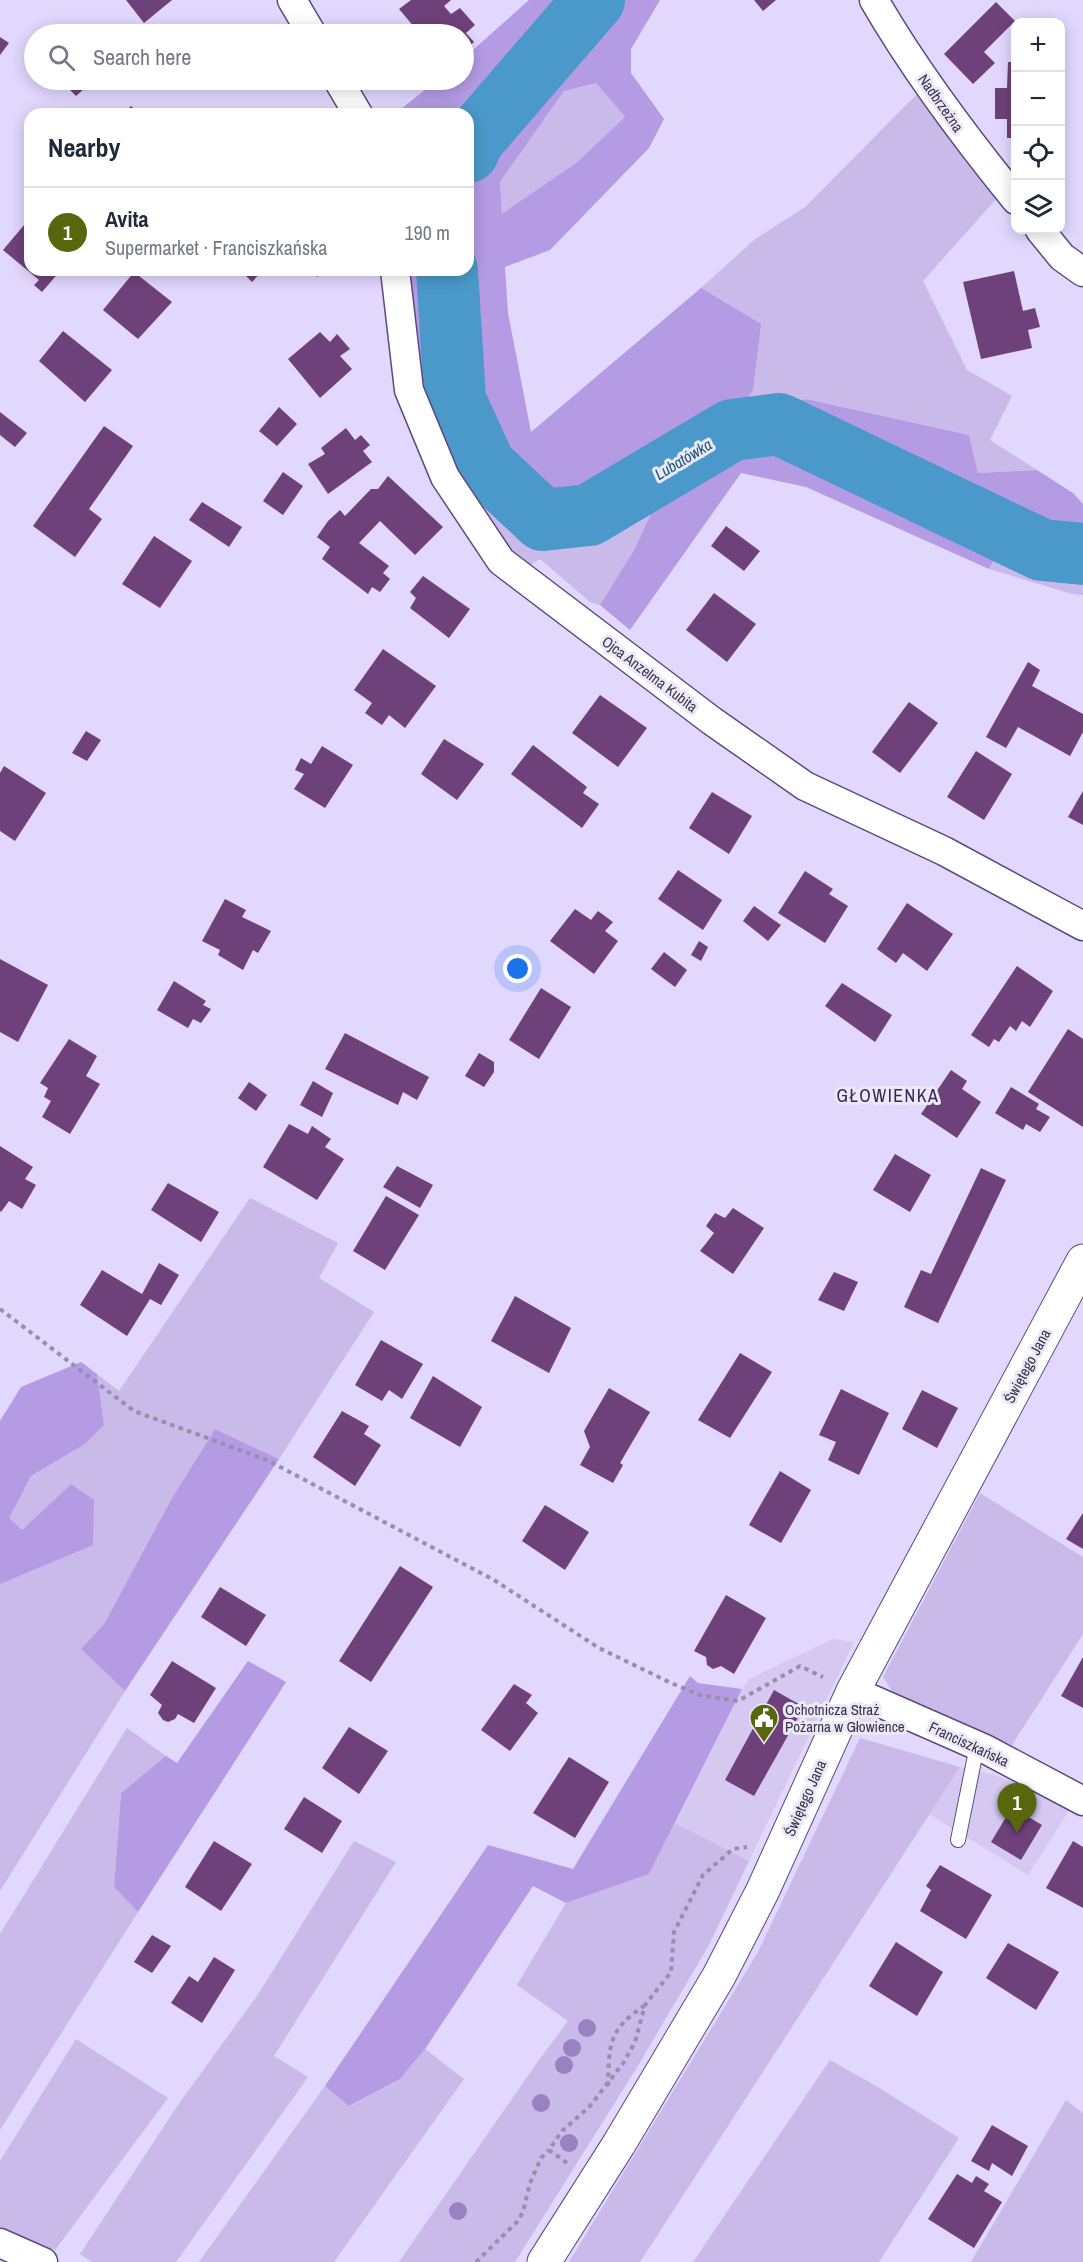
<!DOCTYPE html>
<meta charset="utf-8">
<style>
:root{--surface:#fff;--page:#f6f6f7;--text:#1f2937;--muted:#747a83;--line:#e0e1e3;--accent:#58660d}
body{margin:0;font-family:"Archivo Narrow",sans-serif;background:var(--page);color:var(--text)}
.controls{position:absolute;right:18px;top:18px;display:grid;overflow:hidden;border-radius:12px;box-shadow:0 3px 15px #0003}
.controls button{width:54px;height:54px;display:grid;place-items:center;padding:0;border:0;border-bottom:2px solid var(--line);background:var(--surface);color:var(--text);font:30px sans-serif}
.you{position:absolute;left:518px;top:969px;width:21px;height:21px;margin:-15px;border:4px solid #fff;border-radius:50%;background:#1a73e8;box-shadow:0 0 0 9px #1a73e833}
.badge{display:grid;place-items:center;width:39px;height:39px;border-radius:50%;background:var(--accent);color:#fff;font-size:20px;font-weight:700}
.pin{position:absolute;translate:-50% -50px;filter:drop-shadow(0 2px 3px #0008)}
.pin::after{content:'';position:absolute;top:32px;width:21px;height:18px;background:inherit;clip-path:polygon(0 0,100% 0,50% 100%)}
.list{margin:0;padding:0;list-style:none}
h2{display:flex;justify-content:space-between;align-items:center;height:78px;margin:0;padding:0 24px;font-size:26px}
h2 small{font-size:20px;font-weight:400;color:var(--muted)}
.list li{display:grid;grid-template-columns:39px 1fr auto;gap:18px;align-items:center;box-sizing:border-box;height:90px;padding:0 24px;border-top:2px solid var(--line)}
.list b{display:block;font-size:22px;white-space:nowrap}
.list p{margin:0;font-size:20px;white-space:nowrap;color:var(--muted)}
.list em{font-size:20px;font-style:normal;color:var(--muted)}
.icon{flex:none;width:33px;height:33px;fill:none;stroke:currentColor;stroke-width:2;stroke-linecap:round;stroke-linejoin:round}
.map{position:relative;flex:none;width:1083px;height:2262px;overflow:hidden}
.search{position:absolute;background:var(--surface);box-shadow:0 3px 15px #0003;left:24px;top:24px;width:450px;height:66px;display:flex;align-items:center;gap:15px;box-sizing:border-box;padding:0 21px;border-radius:33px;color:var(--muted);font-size:22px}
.panel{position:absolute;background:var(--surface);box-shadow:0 3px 15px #0003;left:24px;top:108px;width:450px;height:168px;border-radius:18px}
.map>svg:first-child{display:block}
.built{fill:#d5c8f1}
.green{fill:#c9baea}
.forest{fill:#b49be4;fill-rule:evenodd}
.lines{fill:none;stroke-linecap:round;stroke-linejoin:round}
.river{stroke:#4b99ca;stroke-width:62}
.building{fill:#6f417b}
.service-casing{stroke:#5d4a80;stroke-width:16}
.minor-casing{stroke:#5d4a80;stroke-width:31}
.tertiary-casing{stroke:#5d4a80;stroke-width:35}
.path{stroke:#988eae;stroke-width:4;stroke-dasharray:4.5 4.5;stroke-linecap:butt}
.service{stroke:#fff;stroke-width:14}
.minor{stroke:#fff;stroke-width:28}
.tertiary{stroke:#fff;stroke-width:33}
.tree{fill:#9982c2}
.labels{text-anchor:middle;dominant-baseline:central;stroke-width:6;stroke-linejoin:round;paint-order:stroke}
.street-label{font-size:15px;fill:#3a324b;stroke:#ece9f6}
.poi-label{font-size:15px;fill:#3a324b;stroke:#ece9f6;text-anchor:start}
.water-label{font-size:16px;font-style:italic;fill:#1b5577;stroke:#ece9f6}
.quarter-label{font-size:18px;letter-spacing:1.5px;fill:#382457;stroke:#ece9f6}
</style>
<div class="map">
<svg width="1083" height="2262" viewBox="0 0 1083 2262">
<rect width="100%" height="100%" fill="#e2d7fd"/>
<g class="built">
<path d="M 833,1639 L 854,1642 L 749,1861 L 675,1823 L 742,1689 L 749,1679 Z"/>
<path d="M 960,1767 L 991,1774 L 1028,1787 L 1070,1809 L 1028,1875 L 929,1814 Z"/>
</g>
<g class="green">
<path d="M 596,83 L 625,117 L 576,163 L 502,215 L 500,182 L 564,91 Z"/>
<path d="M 917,94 L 998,197 L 923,281 L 967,370 L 1012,396 L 990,440 L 1037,470 L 978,473 L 969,435 L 806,399 L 734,414 L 701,288 L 754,240 L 805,207 Z"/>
<path d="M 469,399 L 502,462 L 580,501 L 646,464 L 662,490 L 634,550 L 600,605 L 590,602 L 540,559 L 526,568 L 486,519 L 440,437 L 426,401 Z"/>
<path d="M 1004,543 L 1083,566 L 1083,595 L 1072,594 L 989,569 Z"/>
<path d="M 250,1198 L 338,1243 L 319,1278 L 374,1312 L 279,1459 L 215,1429 L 172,1498 L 104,1624 L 81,1649 L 125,1691 L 0,1891 L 0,1584 L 8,1580 L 71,1484 L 22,1530 L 8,1518 L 31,1476 L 85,1444 L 104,1425 L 97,1374 L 119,1391 Z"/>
<path d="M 980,1493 L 1083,1557 L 1083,1634 L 1012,1745 L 893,1693 L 883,1677 Z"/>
<path d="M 127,1728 L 166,1756 L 121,1793 L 114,1887 L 138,1912 L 0,2130 L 0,1934 Z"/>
<path d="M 860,1738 L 960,1767 L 640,2262 L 569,2262 L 758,1952 Z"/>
<path d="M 675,1823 L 749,1861 L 709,1945 L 636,2069 L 515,2262 L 399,2262 L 536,2064 L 568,2021 L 517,1985 L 566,1903 L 649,1874 Z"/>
<path d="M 354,1841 L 396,1862 L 274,2056 L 308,2077 L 176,2262 L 92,2262 L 80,2254 L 178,2105 L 259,1993 Z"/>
<path d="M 76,2039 L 168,2098 L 55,2250 L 0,2228 L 0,2161 Z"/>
<path d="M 425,2049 L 464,2079 L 334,2262 L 199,2262 L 325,2086 L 350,2106 L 400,2079 Z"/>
<path d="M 830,2060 L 876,2086 L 959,2138 L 879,2262 L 693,2262 Z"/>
<path d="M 1066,2100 L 1083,2113 L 1083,2262 L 971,2262 Z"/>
</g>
<g class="forest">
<path d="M 529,0 L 660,0 L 631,49 L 631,73 L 664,119 L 649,148 L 550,250 L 505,267 L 508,313 L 531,432 L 701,288 L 761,324 L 753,390 L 735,414 L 775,407 L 806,399 L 969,435 L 978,473 L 1037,470 L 1073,493 L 1083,504 L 1083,537 L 1080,538 L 1016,519 L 989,569 L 806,487 L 741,473 L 630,630 L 600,605 L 634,550 L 662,490 L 646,464 L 580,501 L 547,503 L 502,462 L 469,399 L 426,401 L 413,358 L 408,270 L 468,270 L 468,114 L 395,114 L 437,80 L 464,80 L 464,58 ZM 596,83 L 625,117 L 576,163 L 502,214 L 500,182 L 564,91 Z"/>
<path d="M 81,1362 L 97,1374 L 104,1425 L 85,1444 L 31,1476 L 9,1518 L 22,1530 L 71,1484 L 94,1500 L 93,1545 L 0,1584 L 0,1421 L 21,1387 Z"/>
<path d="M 215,1429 L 279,1459 L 125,1691 L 81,1649 L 104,1624 L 172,1498 Z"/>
<path d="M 248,1661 L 286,1682 L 138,1912 L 114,1887 L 121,1793 L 166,1756 L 177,1763 Z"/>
<path d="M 690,1676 L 698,1683 L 742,1689 L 649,1874 L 566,1903 L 533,1886 L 425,2049 L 400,2079 L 349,2106 L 325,2086 L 488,1845 L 573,1869 Z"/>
</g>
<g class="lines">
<g class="river">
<path d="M 468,152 L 474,139 L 594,0"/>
<path d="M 447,270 L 455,400 L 485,466 L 543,520 L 589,515 L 732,430 L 779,424 L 1042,550 L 1083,554"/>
</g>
</g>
<g class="building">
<path d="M 126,0 L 172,0 L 144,23 Z"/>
<path d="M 411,0 L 451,0 L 444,6 L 451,14 L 460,8 L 475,25 L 466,33 L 474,42 L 464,51 L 464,34 L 420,34 L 399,9 Z"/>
<path d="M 754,0 L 776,0 L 763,11 Z"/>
<path d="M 996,2 L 1015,21 L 984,52 L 995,63 L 973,84 L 944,54 Z"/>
<path d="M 0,37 L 9,43 L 0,55 Z"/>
<path d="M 1008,62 L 1016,62 L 1016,138 L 1007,138 L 1007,119 L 995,119 L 995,88 L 1007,88 Z"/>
<path d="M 62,80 L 94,80 L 76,96 L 61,81 Z"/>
<path d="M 131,106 L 140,114 L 124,114 Z"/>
<path d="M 30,218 L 30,270 L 61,270 L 42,292 L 34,285 L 39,280 L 3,250 Z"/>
<path d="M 240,270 L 263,270 L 252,282 Z"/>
<path d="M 311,270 L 324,270 L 317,277 Z"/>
<path d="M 1014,271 L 1023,311 L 1035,308 L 1040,327 L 1028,330 L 1032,348 L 981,359 L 963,282 Z"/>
<path d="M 134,272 L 172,302 L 138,339 L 103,310 Z"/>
<path d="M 63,331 L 112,370 L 85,402 L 39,361 Z"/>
<path d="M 320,332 L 330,342 L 337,334 L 350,349 L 340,356 L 352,369 L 320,398 L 288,359 Z"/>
<path d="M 279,407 L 297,424 L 277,446 L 259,431 Z"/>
<path d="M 0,412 L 27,433 L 15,447 L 0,435 Z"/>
<path d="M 104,426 L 133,446 L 89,509 L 102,519 L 75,557 L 33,526 Z"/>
<path d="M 346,428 L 355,440 L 361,435 L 370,445 L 363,451 L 372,462 L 328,494 L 308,464 L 325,454 L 321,448 Z"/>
<path d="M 283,472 L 303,486 L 283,515 L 263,501 Z"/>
<path d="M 388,476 L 443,527 L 415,555 L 380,521 L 359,543 L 389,566 L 383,573 L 390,579 L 380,592 L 372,587 L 368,594 L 322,559 L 330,547 L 317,537 L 328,521 L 340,510 L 345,516 L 371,489 L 378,489 Z"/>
<path d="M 202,502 L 242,527 L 229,547 L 189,520 Z"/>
<path d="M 726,526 L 760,551 L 744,571 L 711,546 Z"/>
<path d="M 154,536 L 192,561 L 160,608 L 122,584 Z"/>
<path d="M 423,576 L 470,609 L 449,638 L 410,608 L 416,598 L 410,592 Z"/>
<path d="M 714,593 L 756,624 L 727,662 L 686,630 Z"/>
<path d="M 383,649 L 436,686 L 405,728 L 389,715 L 382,725 L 365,713 L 372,703 L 354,690 Z"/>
<path d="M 1028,662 L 1040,670 L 1032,686 L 1083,714 L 1083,732 L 1070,756 L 1018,727 L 1006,748 L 986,737 Z"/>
<path d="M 600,695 L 647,728 L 618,767 L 572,733 Z"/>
<path d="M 909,702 L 938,723 L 900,773 L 872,752 Z"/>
<path d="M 86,731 L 101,740 L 87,761 L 72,753 Z"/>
<path d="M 444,739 L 484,764 L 457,800 L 421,774 Z"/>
<path d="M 533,745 L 587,787 L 583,793 L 599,804 L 582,828 L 511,774 Z"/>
<path d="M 322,746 L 353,765 L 325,808 L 294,789 L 304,774 L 295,770 L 301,758 L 311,764 Z"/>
<path d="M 976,751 L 1012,774 L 984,820 L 947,797 Z"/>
<path d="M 4,766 L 46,793 L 15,841 L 0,831 L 0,773 Z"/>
<path d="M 1083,791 L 1083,825 L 1068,817 Z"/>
<path d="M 712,792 L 752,816 L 729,854 L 689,828 Z"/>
<path d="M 678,870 L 722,900 L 703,930 L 658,899 Z"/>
<path d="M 805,871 L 833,889 L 829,894 L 848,906 L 825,943 L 778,913 Z"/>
<path d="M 225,899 L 246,910 L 242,917 L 271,931 L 258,953 L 253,950 L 243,970 L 218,955 L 220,950 L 202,941 Z"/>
<path d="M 907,903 L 953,934 L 927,971 L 903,953 L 896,963 L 877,949 Z"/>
<path d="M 754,906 L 781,925 L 768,941 L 743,921 Z"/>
<path d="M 575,909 L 591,920 L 598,911 L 613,922 L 605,931 L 618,941 L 594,974 L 550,941 Z"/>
<path d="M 699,941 L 708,947 L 701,961 L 691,955 Z"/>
<path d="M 664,952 L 687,970 L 675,987 L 651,969 Z"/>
<path d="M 0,959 L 48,985 L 18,1042 L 0,1032 Z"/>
<path d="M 1017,966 L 1053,991 L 1030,1027 L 1022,1021 L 1016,1031 L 1010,1026 L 999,1042 L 994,1039 L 989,1047 L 971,1035 Z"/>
<path d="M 174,981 L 206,1001 L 203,1005 L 211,1009 L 201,1023 L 193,1019 L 188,1028 L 157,1010 Z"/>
<path d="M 842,983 L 892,1015 L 875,1042 L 825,1006 Z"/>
<path d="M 541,988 L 571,1007 L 539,1059 L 509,1040 Z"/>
<path d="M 1068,1029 L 1083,1039 L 1083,1127 L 1028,1092 Z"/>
<path d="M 345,1033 L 429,1077 L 417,1100 L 403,1092 L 398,1105 L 325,1069 Z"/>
<path d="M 69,1039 L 97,1056 L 86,1076 L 100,1084 L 70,1134 L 42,1117 L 51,1101 L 44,1097 L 48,1088 L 40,1083 Z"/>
<path d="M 479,1053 L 494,1062 L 494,1072 L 484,1087 L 465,1076 Z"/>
<path d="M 951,1070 L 967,1081 L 962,1089 L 981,1102 L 957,1138 L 921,1114 Z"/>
<path d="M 313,1081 L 333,1093 L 322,1117 L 300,1105 Z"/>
<path d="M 249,1082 L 267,1095 L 256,1111 L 238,1098 Z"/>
<path d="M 1011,1087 L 1039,1104 L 1036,1109 L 1050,1117 L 1040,1132 L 1026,1124 L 1023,1130 L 995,1113 Z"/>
<path d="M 289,1124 L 308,1134 L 312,1126 L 331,1139 L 325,1147 L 344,1159 L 317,1200 L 263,1167 Z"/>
<path d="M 0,1146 L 33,1167 L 25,1179 L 36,1185 L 22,1209 L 9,1201 L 1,1212 L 0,1211 Z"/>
<path d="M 895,1154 L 931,1175 L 910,1212 L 873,1190 Z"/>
<path d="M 397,1166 L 433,1185 L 420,1208 L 383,1187 Z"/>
<path d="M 981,1168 L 1006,1180 L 938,1323 L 904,1307 L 921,1270 L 931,1274 Z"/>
<path d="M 168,1183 L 219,1212 L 201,1242 L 151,1210 Z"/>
<path d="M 386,1196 L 419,1215 L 385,1270 L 353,1251 Z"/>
<path d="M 733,1208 L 764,1228 L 733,1274 L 700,1251 L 714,1233 L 706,1226 L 715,1213 L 725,1218 Z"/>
<path d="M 159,1263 L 179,1275 L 161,1305 L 150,1299 L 127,1336 L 80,1305 L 102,1270 L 142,1294 Z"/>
<path d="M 834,1272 L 858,1282 L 844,1311 L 818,1300 Z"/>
<path d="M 515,1296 L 571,1328 L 549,1373 L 491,1341 Z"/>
<path d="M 381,1340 L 423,1364 L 402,1399 L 389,1390 L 382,1401 L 355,1385 Z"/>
<path d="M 740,1353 L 772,1372 L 730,1438 L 698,1420 Z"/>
<path d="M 433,1376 L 482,1407 L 460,1447 L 410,1418 Z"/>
<path d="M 609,1388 L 650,1412 L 620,1463 L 623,1465 L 613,1483 L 580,1465 L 590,1447 L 584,1431 Z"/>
<path d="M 841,1389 L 889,1413 L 859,1475 L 828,1460 L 836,1442 L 819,1435 Z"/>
<path d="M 922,1390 L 958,1408 L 937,1448 L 902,1429 Z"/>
<path d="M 342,1411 L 369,1426 L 364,1434 L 381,1445 L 355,1486 L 313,1457 Z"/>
<path d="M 780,1471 L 811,1490 L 781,1543 L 749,1525 Z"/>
<path d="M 545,1505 L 589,1532 L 565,1570 L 522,1541 Z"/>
<path d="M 1083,1513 L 1083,1549 L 1066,1539 Z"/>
<path d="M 400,1566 L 433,1587 L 371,1682 L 339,1661 Z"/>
<path d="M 220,1587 L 266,1615 L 246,1646 L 201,1617 Z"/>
<path d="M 726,1595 L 766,1618 L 734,1674 L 721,1666 L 713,1669 L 707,1665 L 706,1657 L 694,1651 Z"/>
<path d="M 1083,1657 L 1083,1708 L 1061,1696 Z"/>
<path d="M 172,1661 L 216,1688 L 194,1723 L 178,1714 L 175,1719 L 168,1722 L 163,1720 L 158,1713 L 162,1705 L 150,1695 Z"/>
<path d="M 514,1684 L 532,1695 L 526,1703 L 538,1713 L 510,1751 L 481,1730 Z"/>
<path d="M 774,1690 L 804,1707 L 754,1796 L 725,1780 Z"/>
<path d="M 349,1727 L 388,1751 L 359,1794 L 322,1768 Z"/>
<path d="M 569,1757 L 609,1782 L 575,1838 L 533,1813 Z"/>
<path d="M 304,1797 L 342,1821 L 322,1853 L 284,1829 Z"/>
<path d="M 1012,1807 L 1042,1825 L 1021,1860 L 991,1842 Z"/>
<path d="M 214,1841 L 252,1864 L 221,1911 L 185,1887 Z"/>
<path d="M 1073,1841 L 1083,1847 L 1083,1908 L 1046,1888 Z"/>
<path d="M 940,1865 L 992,1895 L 966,1939 L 920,1911 L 931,1890 L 926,1886 Z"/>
<path d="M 152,1935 L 171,1946 L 152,1973 L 134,1962 Z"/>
<path d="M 896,1942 L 943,1972 L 917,2016 L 869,1986 Z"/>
<path d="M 1008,1943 L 1059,1972 L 1036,2010 L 986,1978 Z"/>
<path d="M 214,1957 L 235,1970 L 202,2023 L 171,2003 L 189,1976 L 198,1982 Z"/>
<path d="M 992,2125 L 1028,2146 L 1012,2176 L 992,2163 L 989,2171 L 971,2161 Z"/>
<path d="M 957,2174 L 972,2183 L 976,2176 L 989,2184 L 984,2191 L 1002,2202 L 974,2248 L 928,2219 Z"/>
</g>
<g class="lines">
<g class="service-casing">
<path id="service" d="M 958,1840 L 977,1746"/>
</g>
<g class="minor-casing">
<g id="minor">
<path d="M 292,0 L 312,34"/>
<path d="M 874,0 C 915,71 964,136 1016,200"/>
<path d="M 338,80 L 358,114"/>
<path d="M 1040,230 L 1062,257 L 1083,272"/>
<path d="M 395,270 L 409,390 L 445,477 L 501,561 L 712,721 L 805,786 L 944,851 L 1083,926"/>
<path d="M 853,1691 L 985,1749 L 1083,1801"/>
<path d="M 0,2243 L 43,2262"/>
</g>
</g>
<g class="tertiary-casing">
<path id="tertiary" d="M 544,2262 L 619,2144 L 719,1976 L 763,1890 L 853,1691 L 1083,1261"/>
</g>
<g class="path">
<path d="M 0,1309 L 134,1411 L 267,1460 L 494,1580 L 599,1648 L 671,1683 L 700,1695 L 738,1701 L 800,1666 L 823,1677"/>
<path d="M 608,2086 C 609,2045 608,2030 644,2006"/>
<path d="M 567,2163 L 549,2150 L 562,2131 L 590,2106 L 624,2062 L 635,2042 L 645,2005 L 671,1972 L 674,1932 L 703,1875 L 733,1849 L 747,1847"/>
<path d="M 476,2262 L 518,2221 L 523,2212 L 530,2183 L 541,2158 L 549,2150"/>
</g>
<use href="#service" class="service"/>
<use href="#minor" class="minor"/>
<use href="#tertiary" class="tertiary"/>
</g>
<g class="tree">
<circle cx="587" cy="2028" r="9"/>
<circle cx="572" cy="2048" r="9"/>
<circle cx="564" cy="2065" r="9"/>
<circle cx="541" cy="2103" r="9"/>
<circle cx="569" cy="2143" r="9"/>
<circle cx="458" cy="2211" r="9"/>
</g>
<defs>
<g id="civic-pin" transform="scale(1.5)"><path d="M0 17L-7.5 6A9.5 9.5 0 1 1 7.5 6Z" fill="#58660d" stroke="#ece9f6"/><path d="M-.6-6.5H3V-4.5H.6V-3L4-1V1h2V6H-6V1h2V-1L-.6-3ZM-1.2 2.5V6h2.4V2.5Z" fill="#fff"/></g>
</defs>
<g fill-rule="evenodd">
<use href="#civic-pin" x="764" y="1718"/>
</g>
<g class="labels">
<g class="street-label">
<text transform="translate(941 103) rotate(55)">Nadbrzeżna</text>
<text transform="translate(650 674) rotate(37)">Ojca Anzelma Kubita</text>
<text transform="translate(1027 1366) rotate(-62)">Świętego Jana</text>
<text transform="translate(969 1744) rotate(25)">Franciszkańska</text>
<text transform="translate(805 1798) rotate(-66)">Świętego Jana</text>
</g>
<g class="poi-label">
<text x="785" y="1709">Ochotnicza Straż<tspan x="785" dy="17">Pożarna w Głowience</tspan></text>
</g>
<g class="water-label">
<text transform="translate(683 459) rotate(-31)">Lubatówka</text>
</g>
<g class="quarter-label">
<text x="888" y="1095">GŁOWIENKA</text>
</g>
</g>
</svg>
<div class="controls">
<button>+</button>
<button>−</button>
<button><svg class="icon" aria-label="locate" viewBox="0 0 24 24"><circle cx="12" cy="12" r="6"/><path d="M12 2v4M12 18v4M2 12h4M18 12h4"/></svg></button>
<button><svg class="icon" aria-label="layers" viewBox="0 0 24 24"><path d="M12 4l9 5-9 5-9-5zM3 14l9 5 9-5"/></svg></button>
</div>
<div class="you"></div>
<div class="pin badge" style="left:1017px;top:1833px">1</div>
<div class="search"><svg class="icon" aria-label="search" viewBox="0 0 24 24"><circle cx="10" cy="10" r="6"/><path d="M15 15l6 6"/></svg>Search here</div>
<section class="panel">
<h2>Nearby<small></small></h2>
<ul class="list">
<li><span class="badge">1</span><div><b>Avita</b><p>Supermarket · Franciszkańska</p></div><em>190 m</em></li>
</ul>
</section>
</div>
